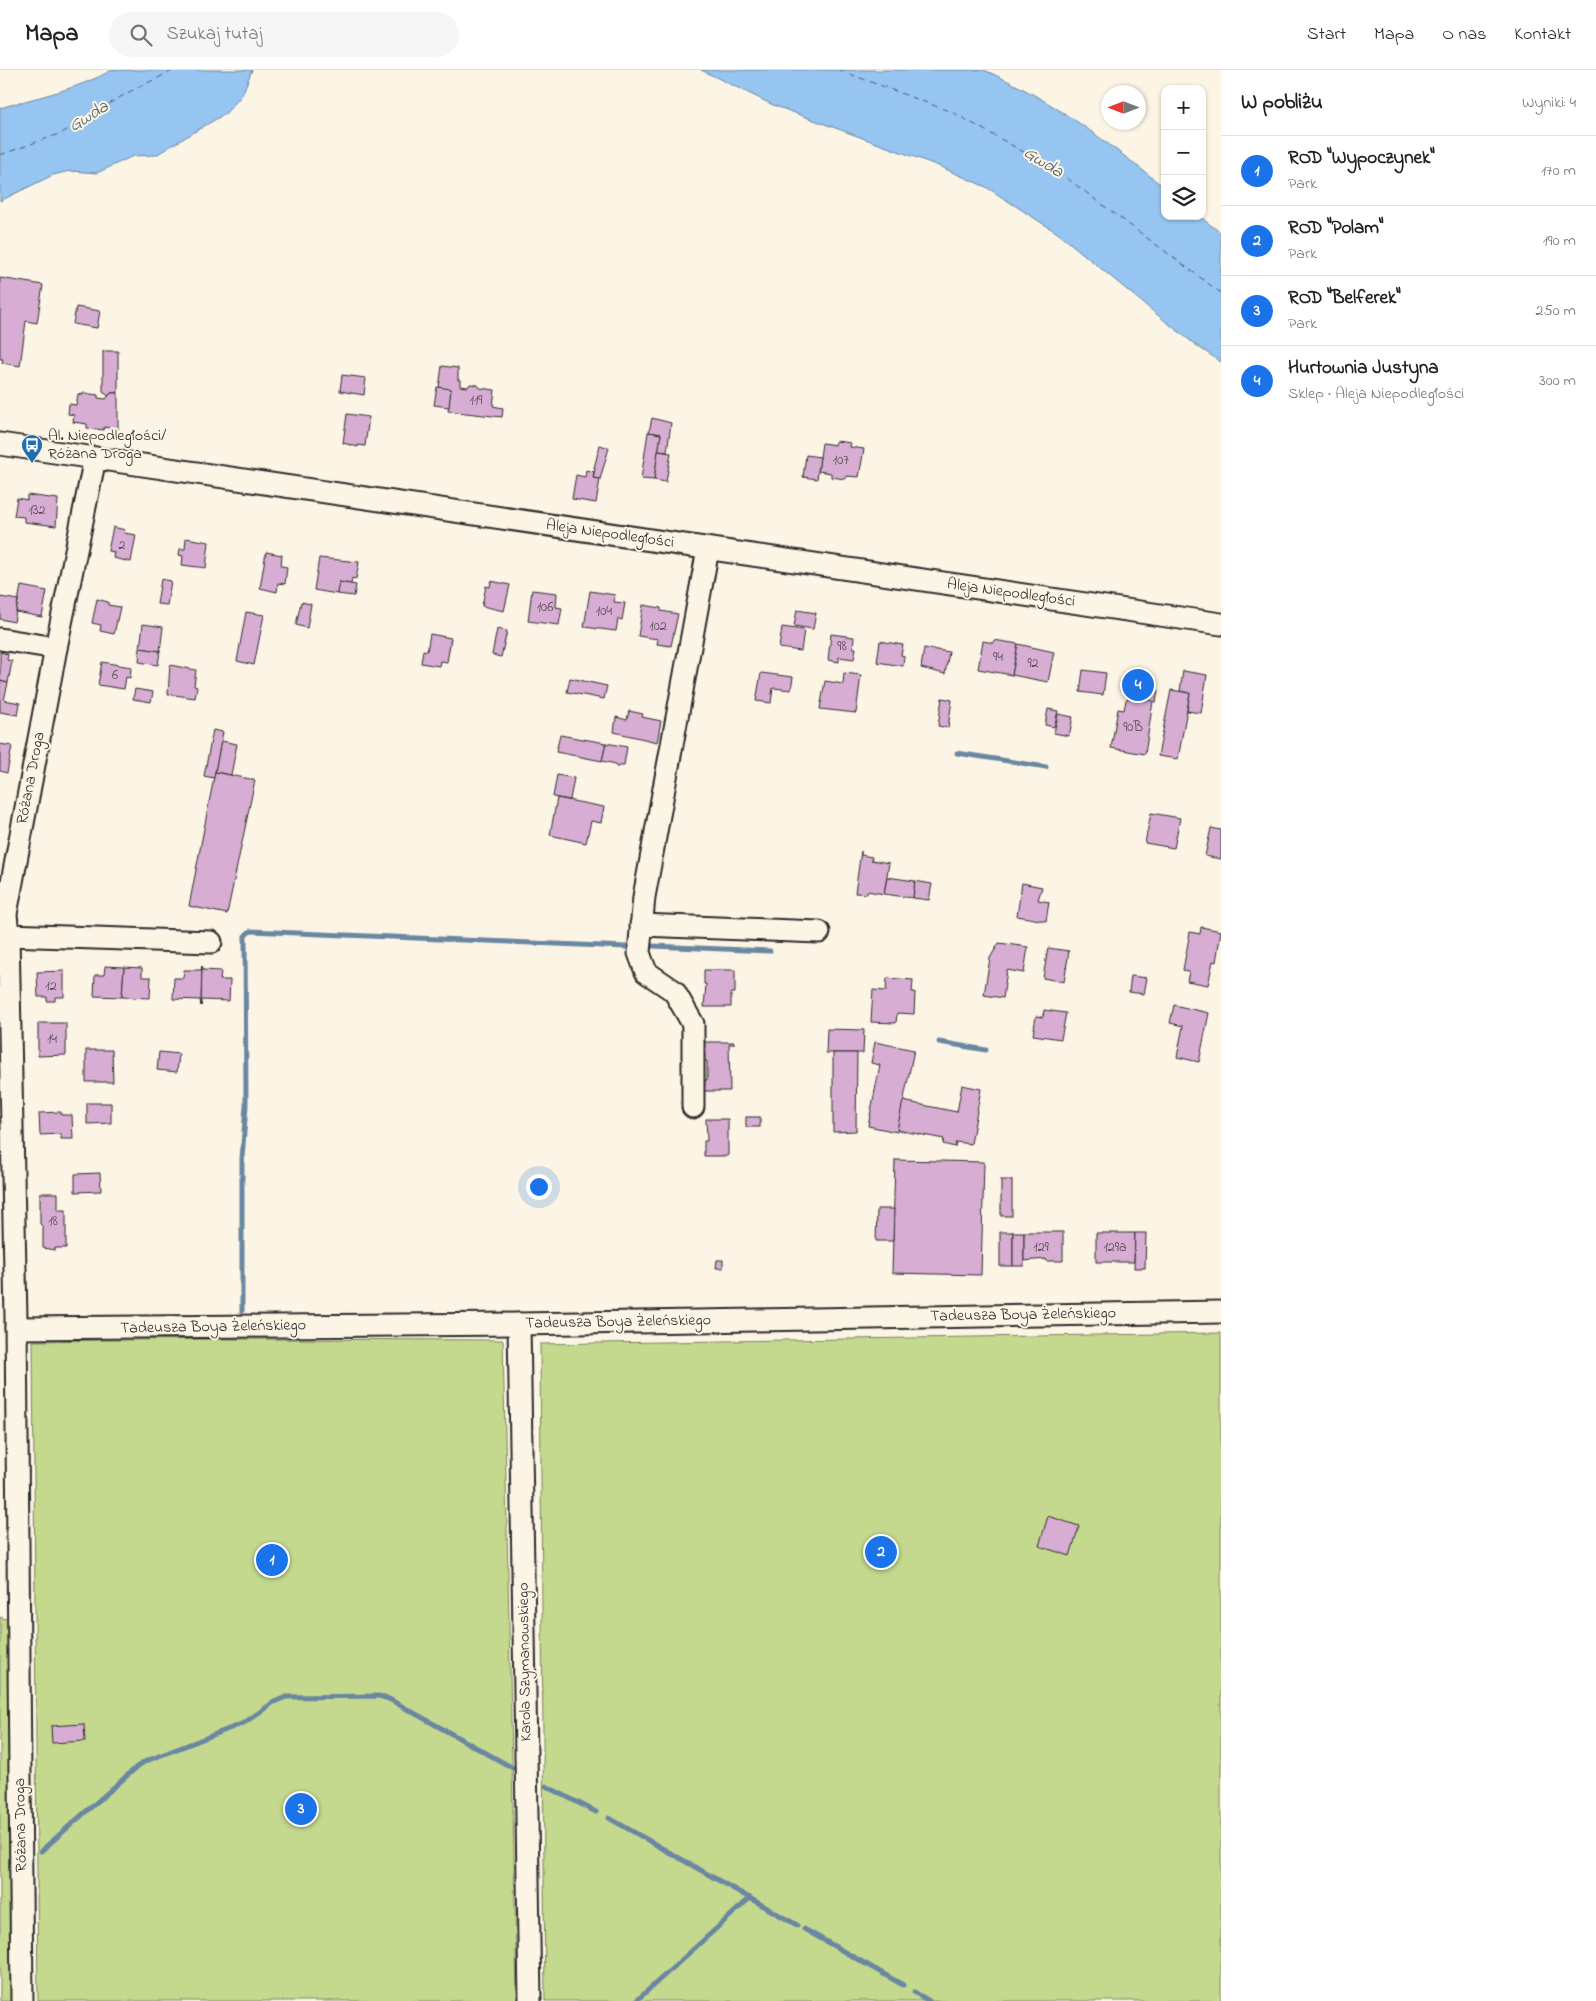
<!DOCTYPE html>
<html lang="pl">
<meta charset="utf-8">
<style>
:root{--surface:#fff;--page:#f6f6f6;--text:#222;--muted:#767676;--line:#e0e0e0;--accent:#1a73e8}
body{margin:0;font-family:"Indie Flower",sans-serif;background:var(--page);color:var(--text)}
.controls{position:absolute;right:15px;top:15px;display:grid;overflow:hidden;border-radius:10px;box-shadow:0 1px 4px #0004}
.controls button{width:45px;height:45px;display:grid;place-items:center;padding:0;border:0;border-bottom:1px solid var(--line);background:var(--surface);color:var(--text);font:25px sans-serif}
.compass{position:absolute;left:1101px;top:15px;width:45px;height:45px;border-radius:50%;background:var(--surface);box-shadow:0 1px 4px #0004;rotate:270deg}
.you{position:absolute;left:538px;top:1116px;width:18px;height:18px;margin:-12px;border:4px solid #fff;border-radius:50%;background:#1a73e8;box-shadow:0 0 0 8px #1a73e833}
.badge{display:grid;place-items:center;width:32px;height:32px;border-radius:50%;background:var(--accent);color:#fff;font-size:16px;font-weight:700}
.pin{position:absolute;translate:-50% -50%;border:2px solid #fff;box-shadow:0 1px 5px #0006}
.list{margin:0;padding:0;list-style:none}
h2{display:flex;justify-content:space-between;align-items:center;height:65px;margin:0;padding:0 20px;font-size:21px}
h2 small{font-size:16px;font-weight:400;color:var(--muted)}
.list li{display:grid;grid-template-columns:32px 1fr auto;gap:15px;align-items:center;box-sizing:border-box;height:70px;padding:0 20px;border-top:1px solid var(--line)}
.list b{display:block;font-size:19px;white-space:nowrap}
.list p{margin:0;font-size:16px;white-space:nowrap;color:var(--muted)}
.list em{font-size:16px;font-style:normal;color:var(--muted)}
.icon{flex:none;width:28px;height:28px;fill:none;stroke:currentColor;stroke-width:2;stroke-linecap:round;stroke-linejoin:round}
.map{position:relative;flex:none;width:1221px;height:1931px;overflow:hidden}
header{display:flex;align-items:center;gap:30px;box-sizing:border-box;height:70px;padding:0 25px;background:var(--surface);border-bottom:1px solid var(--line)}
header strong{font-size:24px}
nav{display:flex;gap:28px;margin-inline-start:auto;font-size:18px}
.search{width:350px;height:45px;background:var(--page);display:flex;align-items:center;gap:12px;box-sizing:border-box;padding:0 18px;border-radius:28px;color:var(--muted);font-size:19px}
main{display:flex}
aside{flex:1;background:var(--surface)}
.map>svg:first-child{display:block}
.green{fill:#c5d98e;stroke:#78825c}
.water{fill:#96c5f1;stroke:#6b87a2}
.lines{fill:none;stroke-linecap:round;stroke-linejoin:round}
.stream{stroke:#6b87a2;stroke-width:5}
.ferry{stroke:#4b5966;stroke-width:1;stroke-dasharray:6 5;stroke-linecap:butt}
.building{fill:#d8add3;stroke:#2b2b2b}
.minor-casing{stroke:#2b2b2b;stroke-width:25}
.minor{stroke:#fcf5e5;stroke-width:21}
.labels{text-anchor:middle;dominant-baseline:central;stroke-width:4;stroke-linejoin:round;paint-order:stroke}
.number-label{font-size:14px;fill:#564c55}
.poi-label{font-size:16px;fill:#2b2b2b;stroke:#fcf5e5;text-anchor:start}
.street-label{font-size:16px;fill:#2b2b2b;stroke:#fcf5e5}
.water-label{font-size:18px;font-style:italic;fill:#4b5966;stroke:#fcf5e5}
</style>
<header>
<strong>Mapa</strong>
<div class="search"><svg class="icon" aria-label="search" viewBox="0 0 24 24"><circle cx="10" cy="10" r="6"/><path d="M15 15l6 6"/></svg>Szukaj tutaj</div>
<nav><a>Start</a><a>Mapa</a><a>O nas</a><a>Kontakt</a></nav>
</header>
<main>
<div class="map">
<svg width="1221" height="1931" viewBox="0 0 1221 1931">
<rect width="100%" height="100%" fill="#fcf5e5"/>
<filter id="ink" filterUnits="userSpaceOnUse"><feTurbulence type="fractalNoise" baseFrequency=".02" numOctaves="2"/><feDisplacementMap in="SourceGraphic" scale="10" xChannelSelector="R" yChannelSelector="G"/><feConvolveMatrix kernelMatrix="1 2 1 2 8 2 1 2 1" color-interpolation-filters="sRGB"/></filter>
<g filter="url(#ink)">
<g class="green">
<path d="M 1221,1263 L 1221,1931 L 545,1931 L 540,1274 Z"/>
<path d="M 230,1269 L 503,1270 L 517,1931 L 38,1931 L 33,1271 Z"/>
<path d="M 0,1547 L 8,1550 L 12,1931 L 0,1931 Z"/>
</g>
<g class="water">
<path d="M 112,0 L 252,0 L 242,25 L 226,43 L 156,85 L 133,86 L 97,103 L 70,101 L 53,105 L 0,131 L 0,38 C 37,27 79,19 112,0 Z"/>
<path d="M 701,0 L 984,0 C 1050,28 1109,73 1165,118 L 1165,146 L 1199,146 L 1221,163 L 1221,292 L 1197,276 L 1155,243 L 1059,164 L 986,117 L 936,95 L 773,35 Z"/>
</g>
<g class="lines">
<g class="stream">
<path d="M 957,683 L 1046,697"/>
<path d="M 652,876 L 770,881"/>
<path d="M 939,972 L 986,980"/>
<path d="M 242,1241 L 242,1089 L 246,1035 L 245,866 L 250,861 L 627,877"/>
<path d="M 546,1716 L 596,1742"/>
<path d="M 609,1748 L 797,1855"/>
<path d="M 41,1781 L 138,1696 L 146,1691 L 244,1653 L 274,1632 L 286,1627 L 379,1626 L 389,1629 L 513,1698"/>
<path d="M 804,1859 L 903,1915"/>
<path d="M 914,1922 L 929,1931"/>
<path d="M 636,1931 L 750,1828"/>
</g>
<g class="ferry">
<path d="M 839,0 L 954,43 L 1056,100 L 1221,223"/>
<path d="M 0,85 L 62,63 L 127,23 L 174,0"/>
</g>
</g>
<g class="building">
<path d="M 0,208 L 43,215 L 37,253 L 26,251 L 20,296 L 2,293 L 3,289 L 0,289 Z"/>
<path d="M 76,237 L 100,241 L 97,258 L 73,254 Z"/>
<path d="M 103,281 L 118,281 L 118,323 L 111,323 L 108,326 L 103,321 Z"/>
<path d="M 442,296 L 458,298 L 458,310 L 460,310 L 460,316 L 468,317 L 470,314 L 478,315 L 480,318 L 495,320 L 493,336 L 503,338 L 502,347 L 448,341 L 451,319 L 439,318 Z"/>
<path d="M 342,305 L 366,308 L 364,325 L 340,321 Z"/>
<path d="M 437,317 L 451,319 L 449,337 L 434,335 Z"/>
<path d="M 83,323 L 98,325 L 98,328 L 106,329 L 111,323 L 118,323 L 118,359 L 104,357 L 104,360 L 87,358 L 87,354 L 73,352 L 74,345 L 68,344 L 69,334 L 76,335 L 78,324 L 83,325 Z"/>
<path d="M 347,344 L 369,347 L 365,376 L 358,375 L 358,377 L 343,373 Z"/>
<path d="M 652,348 L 671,353 L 667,382 L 658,381 L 661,364 L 649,362 Z"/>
<path d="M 648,362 L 661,364 L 654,410 L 641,409 Z"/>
<path d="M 836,371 L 851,373 L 850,377 L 864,379 L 859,407 L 846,406 L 846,409 L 831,407 L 831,403 L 818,401 L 822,373 L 835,375 Z"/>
<path d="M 600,375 L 609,378 L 600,409 L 593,408 L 595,398 L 594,398 Z"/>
<path d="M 658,381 L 671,383 L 666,412 L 654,410 Z"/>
<path d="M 806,385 L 820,387 L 817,409 L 803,407 Z"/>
<path d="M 586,400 L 594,402 L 593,408 L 600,409 L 596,433 L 572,429 L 576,405 L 585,407 Z"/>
<path d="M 27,425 L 58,429 L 56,456 L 24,452 L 24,447 L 14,446 L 17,428 L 27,430 Z"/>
<path d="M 113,457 L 125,460 L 124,463 L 136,465 L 131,492 L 113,488 L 114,482 L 108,481 Z"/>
<path d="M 186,468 L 209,472 L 206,498 L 182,495 L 183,486 L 179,485 L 180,479 L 185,479 Z"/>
<path d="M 266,482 L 282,485 L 281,496 L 287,497 L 285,514 L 278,513 L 277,522 L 260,518 Z"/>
<path d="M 319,488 L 359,492 L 356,509 L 352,508 L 351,514 L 339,512 L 337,524 L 314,520 Z"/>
<path d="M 161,509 L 171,511 L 167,535 L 157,534 Z"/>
<path d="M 491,511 L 510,515 L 504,541 L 482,536 L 486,516 L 490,517 Z"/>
<path d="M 339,512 L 356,515 L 354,526 L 337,524 Z"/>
<path d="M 21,516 L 47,521 L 42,547 L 16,542 Z"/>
<path d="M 532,520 L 557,523 L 556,537 L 562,538 L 559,555 L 528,551 Z"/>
<path d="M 590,521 L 615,525 L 614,532 L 625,533 L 622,550 L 618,549 L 616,561 L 584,557 Z"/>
<path d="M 0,527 L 18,530 L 14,552 L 0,549 Z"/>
<path d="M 97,529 L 108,532 L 108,535 L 120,537 L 114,564 L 100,561 L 101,555 L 92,553 Z"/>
<path d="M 301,532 L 311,534 L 307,558 L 296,555 Z"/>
<path d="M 643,535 L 661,538 L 661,541 L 678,544 L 671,576 L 657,574 L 658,569 L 638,566 Z"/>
<path d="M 797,540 L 816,543 L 813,559 L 794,556 Z"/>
<path d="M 246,542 L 264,545 L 254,595 L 237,591 Z"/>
<path d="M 143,554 L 163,557 L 160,581 L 140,578 Z"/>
<path d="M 782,557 L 804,560 L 801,581 L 779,578 Z"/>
<path d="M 497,559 L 507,561 L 501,587 L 492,585 Z"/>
<path d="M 430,564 L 451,568 L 447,592 L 440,591 L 439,596 L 421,593 L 423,580 L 427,581 Z"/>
<path d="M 831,564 L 854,567 L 853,578 L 856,578 L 854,589 L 839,587 L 839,592 L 828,590 Z"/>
<path d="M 994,570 L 1018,574 L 1012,605 L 978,599 L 983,571 L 994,573 Z"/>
<path d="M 880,571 L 903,575 L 901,585 L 904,586 L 903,596 L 877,592 Z"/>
<path d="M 1018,574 L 1054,582 L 1048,612 L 1012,605 Z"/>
<path d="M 140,578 L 160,581 L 158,595 L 139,592 Z"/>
<path d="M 924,578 L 949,582 L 945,604 L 921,598 Z"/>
<path d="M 0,582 L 8,584 L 7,590 L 12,591 L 8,613 L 0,611 Z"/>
<path d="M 102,592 L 131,597 L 130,608 L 126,607 L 124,619 L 98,615 Z"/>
<path d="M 170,595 L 196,600 L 194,616 L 197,617 L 195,628 L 168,624 Z"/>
<path d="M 1083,600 L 1106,603 L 1103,625 L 1080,622 Z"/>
<path d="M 1183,601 L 1207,605 L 1201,643 L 1187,641 L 1190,623 L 1180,621 Z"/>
<path d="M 761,603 L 793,607 L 791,620 L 773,618 L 771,633 L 756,631 Z"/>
<path d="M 844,603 L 861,605 L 856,643 L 820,639 L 825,611 L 843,614 Z"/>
<path d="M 1131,605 L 1154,609 L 1152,619 L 1158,620 L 1156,632 L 1128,628 Z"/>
<path d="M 570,608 L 607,616 L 604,629 L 567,622 Z"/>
<path d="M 0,611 L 8,613 L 4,630 L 20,633 L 18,645 L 0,642 Z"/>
<path d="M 135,619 L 153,622 L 151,632 L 133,629 Z"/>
<path d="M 1171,620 L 1190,623 L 1178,689 L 1158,686 Z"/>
<path d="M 942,628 L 952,630 L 948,658 L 938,656 Z"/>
<path d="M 1128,628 L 1153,631 L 1145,684 L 1111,678 L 1118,639 L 1124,640 L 1126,630 Z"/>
<path d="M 1048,639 L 1058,641 L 1054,657 L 1045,655 Z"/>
<path d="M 629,641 L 643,644 L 642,647 L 661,651 L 657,672 L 614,662 L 616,647 L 627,650 Z"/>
<path d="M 1058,644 L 1073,647 L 1069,666 L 1054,663 Z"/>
<path d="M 213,660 L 223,662 L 214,708 L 204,706 Z"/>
<path d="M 560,665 L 606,673 L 602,691 L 556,682 Z"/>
<path d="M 221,671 L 237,674 L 231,705 L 215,702 Z"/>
<path d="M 606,673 L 627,677 L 624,695 L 619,695 L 619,697 L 616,697 L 616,694 L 602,691 Z"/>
<path d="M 0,674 L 12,676 L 7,703 L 0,701 Z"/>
<path d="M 215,702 L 255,710 L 227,844 L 189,836 Z"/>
<path d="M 557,705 L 574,708 L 570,730 L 553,727 Z"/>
<path d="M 557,728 L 604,737 L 601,753 L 591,751 L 586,773 L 550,765 Z"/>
<path d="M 1151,743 L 1180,748 L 1174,778 L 1145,773 Z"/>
<path d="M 1211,758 L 1221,760 L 1221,789 L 1205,786 Z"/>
<path d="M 861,781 L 861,785 L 872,787 L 871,790 L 889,793 L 884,824 L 867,821 L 867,824 L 855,823 Z"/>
<path d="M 887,807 L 915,811 L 913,828 L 884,824 Z"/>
<path d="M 915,811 L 932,814 L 929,830 L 913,828 Z"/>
<path d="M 1022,813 L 1042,817 L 1038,830 L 1049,832 L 1046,851 L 1017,846 Z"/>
<path d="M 1201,857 L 1221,861 L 1216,892 L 1213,891 L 1208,915 L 1187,911 L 1189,902 L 1183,900 L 1190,862 L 1200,864 Z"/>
<path d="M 999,873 L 1028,877 L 1024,903 L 1007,900 L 1003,928 L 984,925 L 990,888 Z"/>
<path d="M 1048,878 L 1069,881 L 1064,912 L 1043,908 Z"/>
<path d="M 105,896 L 124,897 L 122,927 L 94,926 L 95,905 L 104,905 Z"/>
<path d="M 202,896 L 201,936 L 200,930 L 173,929 L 174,908 L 183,908 L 184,900 L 201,900 Z"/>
<path d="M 202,896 L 203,900 L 221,901 L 220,910 L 230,910 L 229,931 L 202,930 L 201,936 Z"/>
<path d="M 124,897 L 142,898 L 142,907 L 151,907 L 150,928 L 122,927 Z"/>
<path d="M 704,900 L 735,900 L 735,923 L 731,923 L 731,937 L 704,937 L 706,914 L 704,914 Z"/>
<path d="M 64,901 L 64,927 L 55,927 L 55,931 L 47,931 L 47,927 L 38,927 L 37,902 Z"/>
<path d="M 1131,906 L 1147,908 L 1144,924 L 1129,922 Z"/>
<path d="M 887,908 L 913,910 L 912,922 L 915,922 L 914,944 L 897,943 L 896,953 L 871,952 L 873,920 L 886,921 Z"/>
<path d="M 1174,935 L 1209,943 L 1199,992 L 1177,987 L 1183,956 L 1170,953 Z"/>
<path d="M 1044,940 L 1066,943 L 1061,969 L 1033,965 L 1036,946 L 1043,947 Z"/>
<path d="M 38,953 L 66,953 L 66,985 L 38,986 Z"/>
<path d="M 827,959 L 864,960 L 863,983 L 826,983 Z"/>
<path d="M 704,972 L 734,972 L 734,974 L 729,974 L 730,1021 L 704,1021 L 705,1010 L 707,1010 L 707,991 L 704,991 Z"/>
<path d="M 875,972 L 914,980 L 897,1062 L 868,1056 L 880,995 L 871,993 Z"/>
<path d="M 86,980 L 112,980 L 113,1012 L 86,1012 Z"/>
<path d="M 159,982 L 179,984 L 177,1002 L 157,1000 Z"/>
<path d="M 833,983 L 857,983 L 856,1061 L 833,1062 Z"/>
<path d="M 962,1015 L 981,1019 L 971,1074 L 956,1072 L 955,1077 L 943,1074 L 944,1069 L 897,1060 L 903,1031 L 957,1042 Z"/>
<path d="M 87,1033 L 111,1033 L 111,1053 L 87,1054 Z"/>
<path d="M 61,1042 L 61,1045 L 72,1045 L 73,1069 L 61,1069 L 61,1064 L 40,1065 L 39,1043 Z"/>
<rect x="746" y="1047" width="14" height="10"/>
<path d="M 706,1049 L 728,1049 L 728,1086 L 704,1086 L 704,1071 L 707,1071 Z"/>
<path d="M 895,1090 L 984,1092 L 981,1205 L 892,1203 Z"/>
<path d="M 100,1103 L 101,1121 L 75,1122 L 75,1104 Z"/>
<rect x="1001" y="1110" width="11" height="36"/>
<path d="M 40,1123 L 58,1123 L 58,1140 L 66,1140 L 66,1178 L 55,1178 L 55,1180 L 43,1178 L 43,1157 L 40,1154 Z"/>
<path d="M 877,1139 L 894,1139 L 893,1171 L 876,1171 Z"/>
<rect x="1000" y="1162" width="13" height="34"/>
<rect x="1013" y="1162" width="11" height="34"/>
<path d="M 1024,1162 L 1063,1162 L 1063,1191 L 1046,1191 L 1046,1189 L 1024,1191 Z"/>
<path d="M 1096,1163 L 1135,1163 L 1134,1192 L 1096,1192 Z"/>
<path d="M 1135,1163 L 1146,1163 L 1145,1198 L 1134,1198 Z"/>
<path d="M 717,1190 L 723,1190 L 723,1198 L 716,1198 Z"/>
<path d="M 1048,1446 L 1079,1456 L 1070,1486 L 1039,1476 Z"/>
<path d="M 84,1654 L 85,1671 L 52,1673 L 51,1656 Z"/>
</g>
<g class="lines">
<g class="minor-casing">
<g id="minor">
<path d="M 0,374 L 1221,554"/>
<path d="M 0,569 L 56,578"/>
<path d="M 641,855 L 819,862"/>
<path d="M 8,865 L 211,872"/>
<path d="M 693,1037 L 693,954 L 674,921 L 646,902 L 639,883 L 644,827 L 708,479"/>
<path d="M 519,1254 L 530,1931"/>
<path d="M 16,1258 L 519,1254 L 1221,1242"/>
<path d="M 22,1931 L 16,1249 L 8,865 L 6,844 L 56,578 L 95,388"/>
</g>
</g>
<use href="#minor" class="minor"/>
</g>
</g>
<defs>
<g id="bus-pin" transform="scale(1.125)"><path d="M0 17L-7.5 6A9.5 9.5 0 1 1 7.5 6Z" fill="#1f6fb2" stroke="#fcf5e5"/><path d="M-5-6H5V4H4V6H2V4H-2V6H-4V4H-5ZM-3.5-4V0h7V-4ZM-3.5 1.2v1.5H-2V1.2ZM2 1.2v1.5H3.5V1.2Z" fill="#fff"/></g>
</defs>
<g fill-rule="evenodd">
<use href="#bus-pin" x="32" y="375"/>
</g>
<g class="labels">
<g class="number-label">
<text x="476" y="330">119</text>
<text x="841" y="390">107</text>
<text x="37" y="440">132</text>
<text x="122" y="475">2</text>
<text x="545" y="537">106</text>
<text x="604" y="541">104</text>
<text x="658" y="556">102</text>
<text x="842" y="576">98</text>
<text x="998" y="587">94</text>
<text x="1033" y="593">92</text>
<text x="115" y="605">6</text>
<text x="1133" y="657">90B</text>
<text x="51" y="916">12</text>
<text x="52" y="969">14</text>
<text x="53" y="1151">18</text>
<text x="1041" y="1177">129</text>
<text x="1115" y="1177">129a</text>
</g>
<g class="poi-label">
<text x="48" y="366">Al. Niepodległości/<tspan x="48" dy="18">Różana Droga</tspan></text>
</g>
<g class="street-label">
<text transform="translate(610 464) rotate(8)">Aleja Niepodległości</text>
<text transform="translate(1011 523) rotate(8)">Aleja Niepodległości</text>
<text transform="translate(31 708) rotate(-79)">Różana Droga</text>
<text transform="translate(1023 1245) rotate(-1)">Tadeusza Boya Żeleńskiego</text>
<text transform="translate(618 1252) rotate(-1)">Tadeusza Boya Żeleńskiego</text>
<text transform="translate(213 1257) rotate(-1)">Tadeusza Boya Żeleńskiego</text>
<text transform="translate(525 1592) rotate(-91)">Karola Szymanowskiego</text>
<text transform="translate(21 1755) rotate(-91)">Różana Droga</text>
</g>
<g class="water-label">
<text transform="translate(89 47) rotate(-32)">Gwda</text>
<text transform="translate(1043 93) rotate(32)">Gwda</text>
</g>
</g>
</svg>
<div class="controls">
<button>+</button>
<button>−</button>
<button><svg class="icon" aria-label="layers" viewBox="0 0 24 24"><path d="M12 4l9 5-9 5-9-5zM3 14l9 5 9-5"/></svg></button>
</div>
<svg class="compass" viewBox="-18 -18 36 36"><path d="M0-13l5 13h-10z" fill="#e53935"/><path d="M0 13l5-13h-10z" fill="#767676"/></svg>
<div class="you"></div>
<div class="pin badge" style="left:272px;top:1490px">1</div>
<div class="pin badge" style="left:881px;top:1482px">2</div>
<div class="pin badge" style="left:301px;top:1739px">3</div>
<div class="pin badge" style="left:1138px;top:615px">4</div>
</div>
<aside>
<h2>W pobliżu<small>Wyniki: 4</small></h2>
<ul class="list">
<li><span class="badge">1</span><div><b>ROD &quot;Wypoczynek&quot;</b><p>Park</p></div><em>170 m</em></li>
<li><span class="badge">2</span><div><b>ROD &quot;Polam&quot;</b><p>Park</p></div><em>190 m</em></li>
<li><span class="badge">3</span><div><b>ROD &quot;Belferek&quot;</b><p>Park</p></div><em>250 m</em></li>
<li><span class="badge">4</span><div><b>Hurtownia Justyna</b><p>Sklep · Aleja Niepodległości</p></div><em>300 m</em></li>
</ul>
</aside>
</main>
